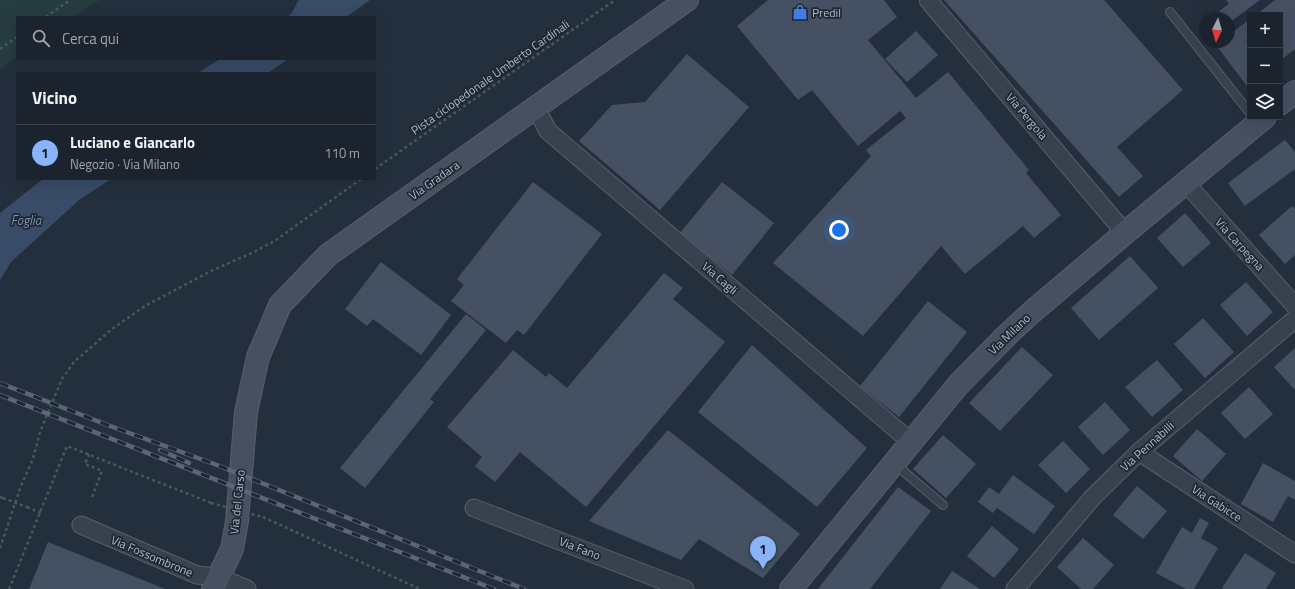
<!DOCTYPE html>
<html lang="it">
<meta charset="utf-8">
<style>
:root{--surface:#1b232e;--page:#242b36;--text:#f1f3f6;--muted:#a0a4aa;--line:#39404a;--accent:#8ab4f8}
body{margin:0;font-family:"Titillium Web",sans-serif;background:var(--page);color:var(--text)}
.controls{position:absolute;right:12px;top:12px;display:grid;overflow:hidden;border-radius:0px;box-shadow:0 4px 16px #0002}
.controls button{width:36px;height:36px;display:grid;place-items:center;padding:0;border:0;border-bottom:1px solid var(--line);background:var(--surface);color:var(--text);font:20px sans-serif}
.compass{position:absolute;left:1199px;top:12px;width:36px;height:36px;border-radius:50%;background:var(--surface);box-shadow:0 4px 16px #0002;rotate:185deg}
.you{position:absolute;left:839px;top:230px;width:14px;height:14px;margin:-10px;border:3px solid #fff;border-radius:50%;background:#1a73e8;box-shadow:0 0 0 6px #1a73e833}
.badge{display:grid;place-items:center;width:26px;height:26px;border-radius:50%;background:var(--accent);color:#111;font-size:13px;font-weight:700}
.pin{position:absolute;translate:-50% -33px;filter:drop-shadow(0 1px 2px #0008)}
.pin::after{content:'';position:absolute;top:21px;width:14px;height:12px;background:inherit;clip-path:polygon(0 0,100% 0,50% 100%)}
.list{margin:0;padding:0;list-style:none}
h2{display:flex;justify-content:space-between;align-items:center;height:52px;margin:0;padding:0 16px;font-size:17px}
h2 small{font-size:13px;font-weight:400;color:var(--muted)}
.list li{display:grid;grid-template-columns:26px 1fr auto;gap:12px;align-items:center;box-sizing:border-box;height:56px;padding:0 16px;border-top:1px solid var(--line)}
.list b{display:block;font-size:15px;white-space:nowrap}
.list p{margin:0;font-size:13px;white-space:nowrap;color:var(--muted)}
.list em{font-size:13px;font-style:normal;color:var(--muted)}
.icon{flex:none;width:22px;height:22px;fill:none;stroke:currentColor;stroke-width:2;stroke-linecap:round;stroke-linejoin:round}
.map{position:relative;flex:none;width:1295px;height:589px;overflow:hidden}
.search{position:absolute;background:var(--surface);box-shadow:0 4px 16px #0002;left:16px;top:16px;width:360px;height:44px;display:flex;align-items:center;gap:10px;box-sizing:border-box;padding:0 14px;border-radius:0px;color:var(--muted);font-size:15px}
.panel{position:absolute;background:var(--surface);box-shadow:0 4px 16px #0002;left:16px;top:72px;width:360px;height:108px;border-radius:0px}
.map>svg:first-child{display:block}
.green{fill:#263c3f}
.water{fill:#394c67}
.building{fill:#455162}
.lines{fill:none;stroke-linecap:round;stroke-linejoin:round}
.lane-casing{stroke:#565f6c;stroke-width:10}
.street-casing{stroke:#565f6c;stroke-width:19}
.secondary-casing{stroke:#565f6c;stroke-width:24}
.path{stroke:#44595c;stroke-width:2.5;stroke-dasharray:3 3;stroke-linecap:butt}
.lane{stroke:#38414e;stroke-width:8}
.street{stroke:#38414e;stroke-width:17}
.secondary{stroke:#465061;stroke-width:22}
.rail-casing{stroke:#5a6575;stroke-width:4.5}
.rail{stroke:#1d2633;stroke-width:3;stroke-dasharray:9;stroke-linecap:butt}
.path-bridge{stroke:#44595c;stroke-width:2.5;stroke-dasharray:3 3;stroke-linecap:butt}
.labels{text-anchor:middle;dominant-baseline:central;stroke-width:3.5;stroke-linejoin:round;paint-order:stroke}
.poi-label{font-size:12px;fill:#b4bcc9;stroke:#1d2633;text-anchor:start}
.street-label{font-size:12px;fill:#b4bcc9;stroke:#1d2633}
.water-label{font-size:13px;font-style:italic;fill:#7c92b1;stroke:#1d2633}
</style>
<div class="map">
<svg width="1295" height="589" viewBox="0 0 1295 589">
<rect width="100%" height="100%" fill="#242f3e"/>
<path class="green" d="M 0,0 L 99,0 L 74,17 L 17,17 L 17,57 L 0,69 Z"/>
<g class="water">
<path d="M 299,0 L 370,0 L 346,17 L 287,17 L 291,14 Z"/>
<path d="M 220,59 L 288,59 L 268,73 L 198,73 Z"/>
<path d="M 43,179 L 111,179 L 79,200 L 11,262 L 0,280 L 0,213 Z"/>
</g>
<g class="building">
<path d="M 768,0 L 884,0 L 897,17 L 868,40 L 916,98 L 948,72 L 1029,170 L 1026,173 L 1061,215 L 1034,238 L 1023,226 L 965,274 L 941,246 L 863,336 L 773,263 L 871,156 L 866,150 L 906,118 L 900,111 L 858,146 L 812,90 L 798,100 L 737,26 Z"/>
<path d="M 944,0 L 1104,0 L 1183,90 L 1117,147 L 1143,176 L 1119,197 Z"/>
<path d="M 1226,0 L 1260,0 L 1229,23 L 1229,18 L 1224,18 L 1219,11 L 1229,4 Z"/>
<path d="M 1275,0 L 1295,0 L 1295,49 L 1280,61 L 1280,15 L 1256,15 Z"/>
<path d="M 1250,19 L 1250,84 L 1247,86 L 1216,45 L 1220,42 L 1229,42 L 1229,35 Z"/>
<path d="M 916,31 L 938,55 L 907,82 L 885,59 Z"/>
<path d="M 687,54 L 749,107 L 660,210 L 579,141 L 612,105 L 645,102 Z"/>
<path d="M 1285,140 L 1295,152 L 1295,169 L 1245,206 L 1228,183 Z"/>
<path d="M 533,182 L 602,234 L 524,335 L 517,330 L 506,343 L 451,301 L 464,285 L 457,279 Z"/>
<path d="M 722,182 L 774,223 L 732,275 L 680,233 Z"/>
<path d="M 1292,206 L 1295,209 L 1295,255 L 1285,264 L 1259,235 Z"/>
<path d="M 1185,213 L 1211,243 L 1183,267 L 1157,238 Z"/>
<path d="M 1130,256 L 1158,288 L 1099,340 L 1071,308 Z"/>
<path d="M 381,262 L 451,315 L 421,355 L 373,319 L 367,326 L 345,309 Z"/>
<path d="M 664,273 L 683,288 L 673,299 L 725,342 L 586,507 L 520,452 L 495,482 L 475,466 L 482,457 L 447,427 L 513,350 L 546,377 L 549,373 L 567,388 Z"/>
<path d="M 1246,282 L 1273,312 L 1247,336 L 1220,305 Z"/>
<path d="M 928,301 L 967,332 L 899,417 L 860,386 Z"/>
<path d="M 466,314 L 486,330 L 430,399 L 434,402 L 365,488 L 340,468 Z"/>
<path d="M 1203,318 L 1234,352 L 1205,378 L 1174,344 Z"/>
<path d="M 752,345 L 867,448 L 817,507 L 698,412 Z"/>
<path d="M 1022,347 L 1053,375 L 1000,431 L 969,403 Z"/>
<path d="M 1295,348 L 1295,390 L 1274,367 Z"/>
<path d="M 1157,360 L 1183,390 L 1152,417 L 1125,387 Z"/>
<path d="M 1249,387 L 1273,414 L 1245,439 L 1221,413 Z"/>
<path d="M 1105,402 L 1130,430 L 1103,455 L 1078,427 Z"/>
<path d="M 1197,429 L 1226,454 L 1202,481 L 1173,456 Z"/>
<path d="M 668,430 L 800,534 L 763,578 L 699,539 L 681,560 L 589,521 Z"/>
<path d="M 943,435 L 976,464 L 946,498 L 913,469 Z"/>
<path d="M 1063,441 L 1090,469 L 1066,493 L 1038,465 Z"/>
<path d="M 1263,463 L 1295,481 L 1295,500 L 1288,496 L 1273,522 L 1241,504 Z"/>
<path d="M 1013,475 L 1055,506 L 1034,534 L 997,508 L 993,513 L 978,502 L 989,487 L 999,494 Z"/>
<path d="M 1137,486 L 1167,511 L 1143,539 L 1113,515 Z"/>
<path d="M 898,487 L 931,511 L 870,589 L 818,589 Z"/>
<path d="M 1200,518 L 1209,523 L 1201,538 L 1218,548 L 1194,589 L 1186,589 L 1156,573 L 1182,527 L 1192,533 Z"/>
<path d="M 992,526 L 1019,549 L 994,578 L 967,556 Z"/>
<path d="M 1083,538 L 1114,565 L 1093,589 L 1081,589 L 1057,567 Z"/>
<path d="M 48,542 L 165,589 L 29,589 Z"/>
<path d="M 1245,553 L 1276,573 L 1266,589 L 1224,589 L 1222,588 Z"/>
<path d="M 952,571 L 980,589 L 940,589 Z"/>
</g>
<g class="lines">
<g class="lane-casing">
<g id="lane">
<path d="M 1170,12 L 1250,113"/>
<path d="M 895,464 L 943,505"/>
</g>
</g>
<g class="street-casing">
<g id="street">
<path d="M 928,0 L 1125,233"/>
<path d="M 536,108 L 548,131 L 911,442"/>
<path d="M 1185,182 L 1295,306"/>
<path d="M 1139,452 L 1295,554"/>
<path d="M 474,508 L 685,589"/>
<path d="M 81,525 L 197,575 L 219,577 L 247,589"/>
<path d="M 1015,589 L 1093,497 L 1139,452 L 1295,319"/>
</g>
</g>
<g class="secondary-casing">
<g id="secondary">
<path d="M 1280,104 L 1295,92"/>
<path d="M 213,589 L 232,549 L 237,521 L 246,412 L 258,357 L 280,305 L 328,255 L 687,0"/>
<path d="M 791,589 L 958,385 L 1006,336 L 1032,312 L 1125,233 L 1265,117"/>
</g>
</g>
<g class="path">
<path d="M 46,17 L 70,0"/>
<path d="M 0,49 L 17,37"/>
<path d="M 375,169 L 615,0"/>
<path d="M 89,454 L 85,464 L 102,471 L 91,500"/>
<path d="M 0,497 L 3,498"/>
<path d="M 27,507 L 41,513"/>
<path d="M 263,517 L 420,589"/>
<path d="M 0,548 L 21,486 L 33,459 L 40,432 L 62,379 L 74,362 L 112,329 L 145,306 L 213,270 L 254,252 L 276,240 L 361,179"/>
<path d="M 9,589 L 67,446 L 211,503"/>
</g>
<use href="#lane" class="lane"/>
<use href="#street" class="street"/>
<use href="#secondary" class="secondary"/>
<g class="rail-casing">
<g id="rail">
<path d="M 0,383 L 110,426 L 217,465 L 524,589"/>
<path d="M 0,395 L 494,589"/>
<path d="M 160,450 L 189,463"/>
</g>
</g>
<use href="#rail" class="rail"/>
<g class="path-bridge">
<path d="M 3,498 L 27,507"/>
<path d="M 211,503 L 263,517"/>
</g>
</g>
<defs>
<g id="shop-bare" transform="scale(1.2)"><path d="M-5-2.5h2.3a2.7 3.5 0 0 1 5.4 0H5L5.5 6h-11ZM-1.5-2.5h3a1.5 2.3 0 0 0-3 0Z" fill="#3f7fe0" stroke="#1d2633" stroke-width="2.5" paint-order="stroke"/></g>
</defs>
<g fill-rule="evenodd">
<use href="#shop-bare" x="800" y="12"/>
</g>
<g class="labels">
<g class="poi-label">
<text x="812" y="12">Predil</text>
</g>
<g class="street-label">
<text transform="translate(490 77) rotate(-35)">Pista ciclopedonale Umberto Cardinali</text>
<text transform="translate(1027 116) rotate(50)">Via Pergola</text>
<text transform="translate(434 180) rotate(-35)">Via Gradara</text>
<text transform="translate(1240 244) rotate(48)">Via Carpegna</text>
<text transform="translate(720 278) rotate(41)">Via Cagli</text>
<text transform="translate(1009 334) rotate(-44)">Via Milano</text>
<text transform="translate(1147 446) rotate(-42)">Via Pennabilli</text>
<text transform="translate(237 502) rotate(-84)">Via del Carso</text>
<text transform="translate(1217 503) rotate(33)">Via Gabicce</text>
<text transform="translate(580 548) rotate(21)">Via Fano</text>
<text transform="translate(152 556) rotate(23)">Via Fossombrone</text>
</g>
<g class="water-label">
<text x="26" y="220">Foglia</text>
</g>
</g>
</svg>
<div class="controls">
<button>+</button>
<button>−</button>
<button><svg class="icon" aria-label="layers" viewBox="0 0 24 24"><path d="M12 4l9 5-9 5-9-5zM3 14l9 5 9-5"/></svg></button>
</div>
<svg class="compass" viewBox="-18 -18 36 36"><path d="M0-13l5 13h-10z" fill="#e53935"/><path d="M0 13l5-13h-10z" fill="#a0a4aa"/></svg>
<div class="you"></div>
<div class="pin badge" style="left:763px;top:569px">1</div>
<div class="search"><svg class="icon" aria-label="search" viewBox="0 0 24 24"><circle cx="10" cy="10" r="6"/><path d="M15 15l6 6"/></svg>Cerca qui</div>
<section class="panel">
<h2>Vicino<small></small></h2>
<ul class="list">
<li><span class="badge">1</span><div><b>Luciano e Giancarlo</b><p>Negozio · Via Milano</p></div><em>110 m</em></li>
</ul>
</section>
</div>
